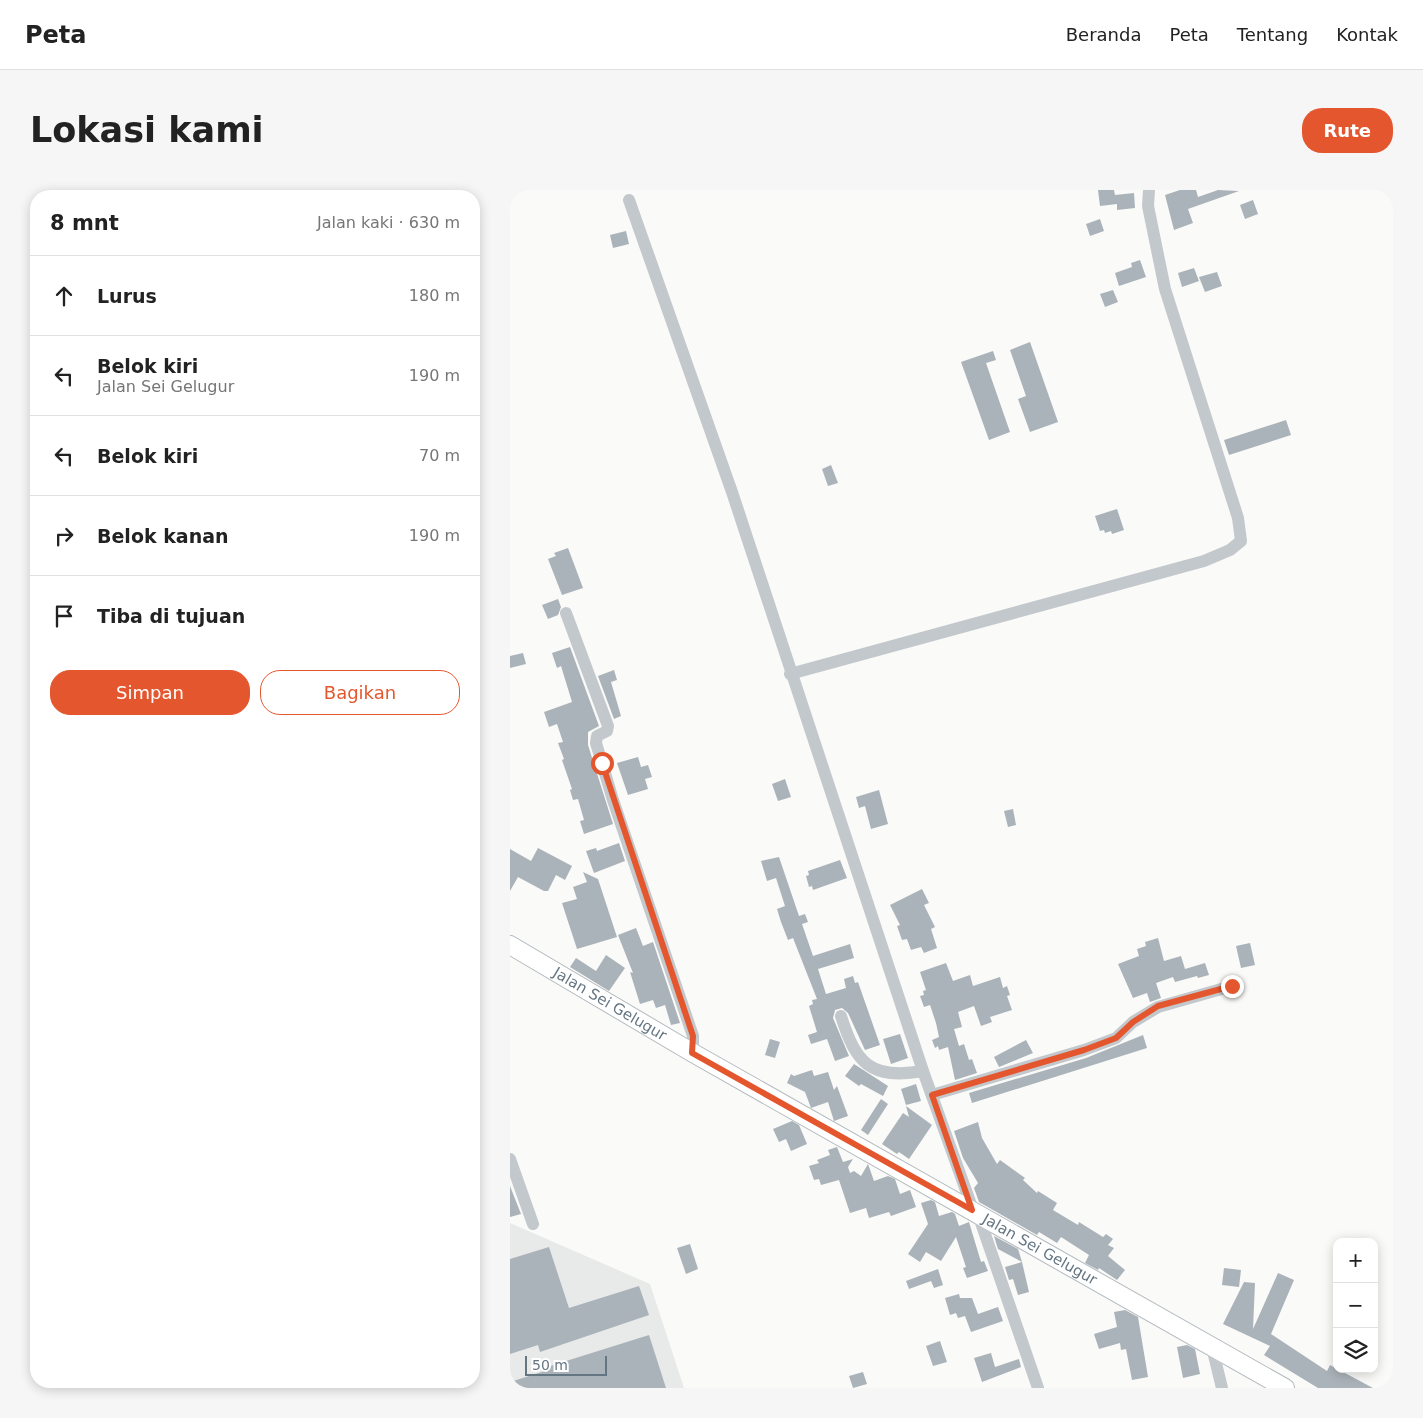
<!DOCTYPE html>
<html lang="id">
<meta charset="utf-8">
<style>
:root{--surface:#fff;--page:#f6f6f6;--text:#222;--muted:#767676;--line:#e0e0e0;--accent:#e4572e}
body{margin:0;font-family:"DejaVu Sans",sans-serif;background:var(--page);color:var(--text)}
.controls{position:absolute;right:15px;bottom:15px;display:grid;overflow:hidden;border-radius:10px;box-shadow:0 2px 12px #0003}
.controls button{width:45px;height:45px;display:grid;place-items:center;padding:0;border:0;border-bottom:1px solid var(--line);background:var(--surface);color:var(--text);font:25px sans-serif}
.scale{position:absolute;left:15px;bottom:12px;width:82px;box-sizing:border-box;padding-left:5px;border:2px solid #657683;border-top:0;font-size:14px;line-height:18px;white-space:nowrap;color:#657683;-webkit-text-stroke:4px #fff;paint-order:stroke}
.stop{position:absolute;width:15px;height:15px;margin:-11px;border:4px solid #e4572e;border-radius:50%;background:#fff}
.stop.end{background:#e4572e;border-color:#fff;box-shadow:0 1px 5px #0008}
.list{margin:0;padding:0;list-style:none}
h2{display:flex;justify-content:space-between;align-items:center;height:65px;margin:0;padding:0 20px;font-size:21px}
h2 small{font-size:16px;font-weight:400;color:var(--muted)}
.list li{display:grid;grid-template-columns:32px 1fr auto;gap:15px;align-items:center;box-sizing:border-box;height:80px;padding:0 20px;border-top:1px solid var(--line)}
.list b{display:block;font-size:19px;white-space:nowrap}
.list p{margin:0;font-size:16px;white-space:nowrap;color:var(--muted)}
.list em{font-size:16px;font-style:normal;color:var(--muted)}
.actions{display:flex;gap:10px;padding:15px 20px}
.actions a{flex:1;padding:11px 0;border:1px solid var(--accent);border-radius:20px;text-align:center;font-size:18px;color:var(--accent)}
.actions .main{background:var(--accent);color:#fff}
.icon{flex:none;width:28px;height:28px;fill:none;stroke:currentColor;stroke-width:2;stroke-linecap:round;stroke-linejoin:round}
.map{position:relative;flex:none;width:883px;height:1198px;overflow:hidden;border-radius:20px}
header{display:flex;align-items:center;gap:30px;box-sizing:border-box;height:70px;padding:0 25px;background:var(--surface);border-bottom:1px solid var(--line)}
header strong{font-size:24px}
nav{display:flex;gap:28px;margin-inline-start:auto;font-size:18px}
.intro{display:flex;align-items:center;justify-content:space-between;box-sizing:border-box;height:120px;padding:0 30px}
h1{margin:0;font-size:35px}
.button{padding:12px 22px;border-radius:20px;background:var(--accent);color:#fff;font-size:18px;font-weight:700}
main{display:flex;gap:30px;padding:0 30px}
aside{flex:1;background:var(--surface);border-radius:20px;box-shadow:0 2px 12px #0003}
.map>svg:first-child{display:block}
.built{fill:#e8e9e9}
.building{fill:#aab3b9}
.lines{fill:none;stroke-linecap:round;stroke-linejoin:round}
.secondary-casing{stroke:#b3babf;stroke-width:20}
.minor{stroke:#c3c8cc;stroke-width:12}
.secondary{stroke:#fff;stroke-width:18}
.route{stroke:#e4572e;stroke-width:6}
.labels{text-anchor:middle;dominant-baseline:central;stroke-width:5;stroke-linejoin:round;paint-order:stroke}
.street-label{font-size:15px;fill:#657683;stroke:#fff}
</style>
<header>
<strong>Peta</strong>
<nav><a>Beranda</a><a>Peta</a><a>Tentang</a><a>Kontak</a></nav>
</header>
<div class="intro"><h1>Lokasi kami</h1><a class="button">Rute</a></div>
<main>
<aside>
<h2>8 mnt<small>Jalan kaki · 630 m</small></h2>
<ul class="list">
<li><svg class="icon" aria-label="ahead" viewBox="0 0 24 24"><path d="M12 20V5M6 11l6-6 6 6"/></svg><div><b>Lurus</b></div><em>180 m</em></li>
<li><svg class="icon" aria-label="left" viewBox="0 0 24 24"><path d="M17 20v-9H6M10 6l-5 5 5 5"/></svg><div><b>Belok kiri</b><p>Jalan Sei Gelugur</p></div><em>190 m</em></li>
<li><svg class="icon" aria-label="left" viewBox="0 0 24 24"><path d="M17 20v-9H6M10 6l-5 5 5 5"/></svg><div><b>Belok kiri</b></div><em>70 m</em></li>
<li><svg class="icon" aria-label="right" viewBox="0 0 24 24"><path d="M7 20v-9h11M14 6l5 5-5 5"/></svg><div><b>Belok kanan</b></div><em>190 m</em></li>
<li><svg class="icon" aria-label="arrive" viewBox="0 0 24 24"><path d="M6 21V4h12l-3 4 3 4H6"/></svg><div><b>Tiba di tujuan</b></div></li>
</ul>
<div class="actions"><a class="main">Simpan</a><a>Bagikan</a></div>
</aside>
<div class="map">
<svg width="883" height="1198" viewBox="0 0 883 1198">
<rect width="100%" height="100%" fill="#fafaf8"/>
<path class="built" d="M 0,1033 L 140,1094 L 174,1198 L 0,1198 Z"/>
<g class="building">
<path d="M 588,0 L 604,0 L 605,5 L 624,3 L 625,18 L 607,20 L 607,14 L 590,16 Z"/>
<path d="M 670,0 L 686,0 L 688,7 L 708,0 L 729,1 L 678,19 L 683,33 L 664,40 L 655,5 Z"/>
<path d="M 743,10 L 748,24 L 735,29 L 730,15 Z"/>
<path d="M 590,29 L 594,41 L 580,46 L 576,34 Z"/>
<path d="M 116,41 L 119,54 L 103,58 L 100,45 Z"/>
<path d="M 630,70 L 636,87 L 609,96 L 605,83 L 622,77 L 621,73 Z"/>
<path d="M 684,78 L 689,91 L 672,97 L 668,83 Z"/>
<path d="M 707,82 L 712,96 L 695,102 L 689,87 Z"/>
<path d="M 603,100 L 608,112 L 595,117 L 590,104 Z"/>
<path d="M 520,152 L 548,232 L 520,242 L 508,209 L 516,206 L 500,160 Z"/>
<path d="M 483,161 L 486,170 L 476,173 L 500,242 L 479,250 L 451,172 Z"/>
<path d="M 776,230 L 781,245 L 719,265 L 714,250 Z"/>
<path d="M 321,275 L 328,293 L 318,296 L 312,279 Z"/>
<path d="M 607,319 L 614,340 L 602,344 L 601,341 L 595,343 L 594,340 L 590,341 L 585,326 Z"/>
<path d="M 58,358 L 73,398 L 52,405 L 38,369 L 46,366 L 44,363 Z"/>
<path d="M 48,409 L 51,417 L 48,425 L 38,429 L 32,415 Z"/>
<path d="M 60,457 L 89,536 L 78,542 L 78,555 L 103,634 L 74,644 L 70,631 L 74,630 L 68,609 L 63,610 L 60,600 L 62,599 L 52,570 L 54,569 L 48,553 L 53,552 L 47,534 L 39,537 L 34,522 L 62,512 L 51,476 L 47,478 L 42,463 Z"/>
<path d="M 13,463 L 16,474 L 0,478 L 0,466 Z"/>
<path d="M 104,480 L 107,490 L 101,492 L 111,526 L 104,529 L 88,486 Z"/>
<path d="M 128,567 L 131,577 L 138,575 L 142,587 L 135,589 L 138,599 L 118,605 L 107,573 Z"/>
<path d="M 275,589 L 281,607 L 268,611 L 262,594 Z"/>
<path d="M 369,600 L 378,634 L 361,639 L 355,616 L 349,618 L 346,607 Z"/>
<path d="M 503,619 L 506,635 L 498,637 L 494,621 Z"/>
<path d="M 109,653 L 115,671 L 84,683 L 76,661 L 86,658 L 87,661 Z"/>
<path d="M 28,658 L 62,676 L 55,690 L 46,685 L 38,701 L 34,701 L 8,687 L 0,701 L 0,659 L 21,671 Z"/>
<path d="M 269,667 L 289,726 L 295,724 L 298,732 L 292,734 L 303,766 L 340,754 L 344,768 L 308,779 L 316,804 L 336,798 L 334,789 L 343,786 L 345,793 L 348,792 L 370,855 L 355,860 L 338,823 L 332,818 L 325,820 L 323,828 L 339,866 L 325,871 L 317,849 L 301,854 L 298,845 L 307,842 L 299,816 L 303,814 L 302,810 L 307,809 L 283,748 L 278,750 L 271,732 L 267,719 L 275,716 L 266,688 L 257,691 L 251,671 Z"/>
<path d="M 330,670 L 337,688 L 303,700 L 302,696 L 299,697 L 296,686 L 299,685 L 298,681 Z"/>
<path d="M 73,682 L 88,689 L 107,747 L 67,759 L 52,713 L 67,709 L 63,697 L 77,692 Z"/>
<path d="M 412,699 L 419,713 L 414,715 L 425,737 L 421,739 L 427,758 L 414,763 L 411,757 L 401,760 L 397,749 L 392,750 L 387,736 L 390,735 L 380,715 Z"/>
<path d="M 126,738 L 133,756 L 143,752 L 170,833 L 161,835 L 155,815 L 146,818 L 143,810 L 130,814 L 120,782 L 123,783 L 108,745 Z"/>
<path d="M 648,748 L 654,771 L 671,766 L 675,779 L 695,773 L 699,785 L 688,788 L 687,786 L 665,792 L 663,787 L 646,793 L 651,808 L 640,812 L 637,803 L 623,808 L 608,774 L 629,766 L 627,759 L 636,756 L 635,752 Z"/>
<path d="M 740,753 L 745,775 L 731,778 L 726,756 Z"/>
<path d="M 96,765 L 115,778 L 99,801 L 60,777 L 66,768 L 86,781 Z"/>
<path d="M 436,773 L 443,791 L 460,785 L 463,796 L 490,787 L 493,798 L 497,796 L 500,805 L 497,806 L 502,820 L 480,827 L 482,832 L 471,836 L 464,816 L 448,822 L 452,837 L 444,839 L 449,856 L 454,854 L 459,870 L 462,869 L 467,883 L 445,890 L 438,857 L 429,860 L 428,856 L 425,858 L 422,850 L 429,847 L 426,833 L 420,815 L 414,817 L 410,806 L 414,805 L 413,801 L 416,800 L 410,782 Z"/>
<path d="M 390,844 L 398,868 L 381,874 L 373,849 Z"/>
<path d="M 633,845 L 637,858 L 462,913 L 459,903 L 576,868 Z"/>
<path d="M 260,849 L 270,852 L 265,868 L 255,865 Z"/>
<path d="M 516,850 L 523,863 L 489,877 L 484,867 Z"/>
<path d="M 344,874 L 378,896 L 373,906 L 351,894 L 349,896 L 335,886 Z"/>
<path d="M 302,880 L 304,886 L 318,882 L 324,900 L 327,896 L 338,926 L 324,931 L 318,912 L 301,918 L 295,902 L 277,893 L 281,884 L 284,886 Z"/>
<path d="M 406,894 L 411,911 L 396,915 L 391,899 Z"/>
<path d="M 371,909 L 378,914 L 358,945 L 351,940 Z"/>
<path d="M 396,916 L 422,935 L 399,969 L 389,962 L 387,964 L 372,954 L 393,923 L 399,927 Z"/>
<path d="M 282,931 L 289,935 L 297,954 L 281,961 L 276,949 L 269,952 L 263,939 Z"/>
<path d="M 468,932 L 472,948 L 487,974 L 490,970 L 515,988 L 513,990 L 527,1003 L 528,1001 L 547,1013 L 543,1020 L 568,1035 L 569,1032 L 593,1047 L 596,1044 L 603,1049 L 598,1055 L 604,1058 L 598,1066 L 615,1080 L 607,1090 L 589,1078 L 588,1080 L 575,1073 L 579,1065 L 551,1047 L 547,1053 L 529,1042 L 527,1045 L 469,1012 L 464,998 L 468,993 L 453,968 L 444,941 Z"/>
<path d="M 327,957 L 333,972 L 343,969 L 338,977 L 340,983 L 344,981 L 351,986 L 358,974 L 364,991 L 378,986 L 385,989 L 390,1004 L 400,1000 L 406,1017 L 381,1026 L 379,1022 L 359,1028 L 356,1018 L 340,1023 L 329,990 L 311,995 L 309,989 L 304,990 L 299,976 L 309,973 L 307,970 L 320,965 L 318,960 Z"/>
<path d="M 0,996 L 11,1024 L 0,1027 Z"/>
<path d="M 421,1010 L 425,1012 L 429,1026 L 442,1022 L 445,1024 L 449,1036 L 459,1032 L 471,1072 L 474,1071 L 478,1081 L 457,1088 L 453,1078 L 456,1077 L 446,1047 L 431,1071 L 416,1062 L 410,1072 L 398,1064 L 418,1034 L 411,1013 Z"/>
<path d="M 484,1046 L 508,1059 L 512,1072 L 488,1059 Z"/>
<path d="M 180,1054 L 188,1079 L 176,1084 L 167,1058 Z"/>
<path d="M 39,1057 L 59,1118 L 129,1096 L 139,1125 L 30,1162 L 28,1155 L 0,1164 L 0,1069 Z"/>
<path d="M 512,1072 L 519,1102 L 508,1105 L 503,1089 L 499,1090 L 495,1077 Z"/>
<path d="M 714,1078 L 731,1080 L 729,1097 L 712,1095 Z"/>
<path d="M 428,1079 L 433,1095 L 424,1098 L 421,1091 L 399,1099 L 396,1091 Z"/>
<path d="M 768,1083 L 784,1090 L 761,1144 L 817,1181 L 820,1175 L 863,1198 L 808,1198 L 754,1165 L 760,1156 L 713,1134 L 734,1092 L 745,1093 L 743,1139 Z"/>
<path d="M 449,1104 L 450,1108 L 462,1108 L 468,1124 L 488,1117 L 493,1131 L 461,1142 L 455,1126 L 448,1128 L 446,1123 L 440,1125 L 435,1108 Z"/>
<path d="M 615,1120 L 628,1127 L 638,1187 L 622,1190 L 616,1159 L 611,1160 L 610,1153 L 589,1159 L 584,1144 L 607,1137 L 604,1122 Z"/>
<path d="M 139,1145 L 156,1198 L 0,1198 L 0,1192 L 38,1180 L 37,1177 Z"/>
<path d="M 430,1151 L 437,1172 L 423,1176 L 416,1156 Z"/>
<path d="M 677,1155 L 685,1159 L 690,1184 L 673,1188 L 667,1157 Z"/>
<path d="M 481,1163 L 485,1177 L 509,1169 L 511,1177 L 472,1192 L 464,1168 Z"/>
<path d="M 353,1182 L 357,1194 L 343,1198 L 339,1186 Z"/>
</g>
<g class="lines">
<g class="secondary-casing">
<g id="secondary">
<path id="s1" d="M 0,755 L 183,863 L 775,1198"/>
</g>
</g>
<g class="minor">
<path d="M 119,10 L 222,302 L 413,881 L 463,1020"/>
<path d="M 56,423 L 98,536 L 97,541 L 87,546 L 86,553 L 103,610 L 183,846 L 183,863"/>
<path d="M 280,484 L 694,371 L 720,360 L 731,351 L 728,328 L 655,99 L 638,16 L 639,0"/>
<path d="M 331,826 C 346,874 361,890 413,881"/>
<path d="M 422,905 L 574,860 L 606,848 L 623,832 L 648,817 L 722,796"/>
<path d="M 0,969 L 23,1034"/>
<path d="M 468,1024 L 528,1198"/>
<path d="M 702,1157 L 712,1198"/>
</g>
<use href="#secondary" class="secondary"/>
</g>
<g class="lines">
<path class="route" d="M 92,573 L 183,846 L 182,863 L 462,1020 L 422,905 L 574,860 L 606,848 L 623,832 L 648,816 L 722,796"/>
</g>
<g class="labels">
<g class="street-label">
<text stroke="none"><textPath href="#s1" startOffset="116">Jalan Sei Gelugur</textPath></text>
<text stroke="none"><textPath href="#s1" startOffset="611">Jalan Sei Gelugur</textPath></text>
</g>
</g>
</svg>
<div class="controls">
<button>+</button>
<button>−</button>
<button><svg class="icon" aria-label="layers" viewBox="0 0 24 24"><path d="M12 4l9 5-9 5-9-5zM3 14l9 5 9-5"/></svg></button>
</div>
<div class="scale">50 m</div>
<div class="stop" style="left:92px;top:573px"></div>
<div class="stop end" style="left:722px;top:796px"></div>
</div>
</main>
